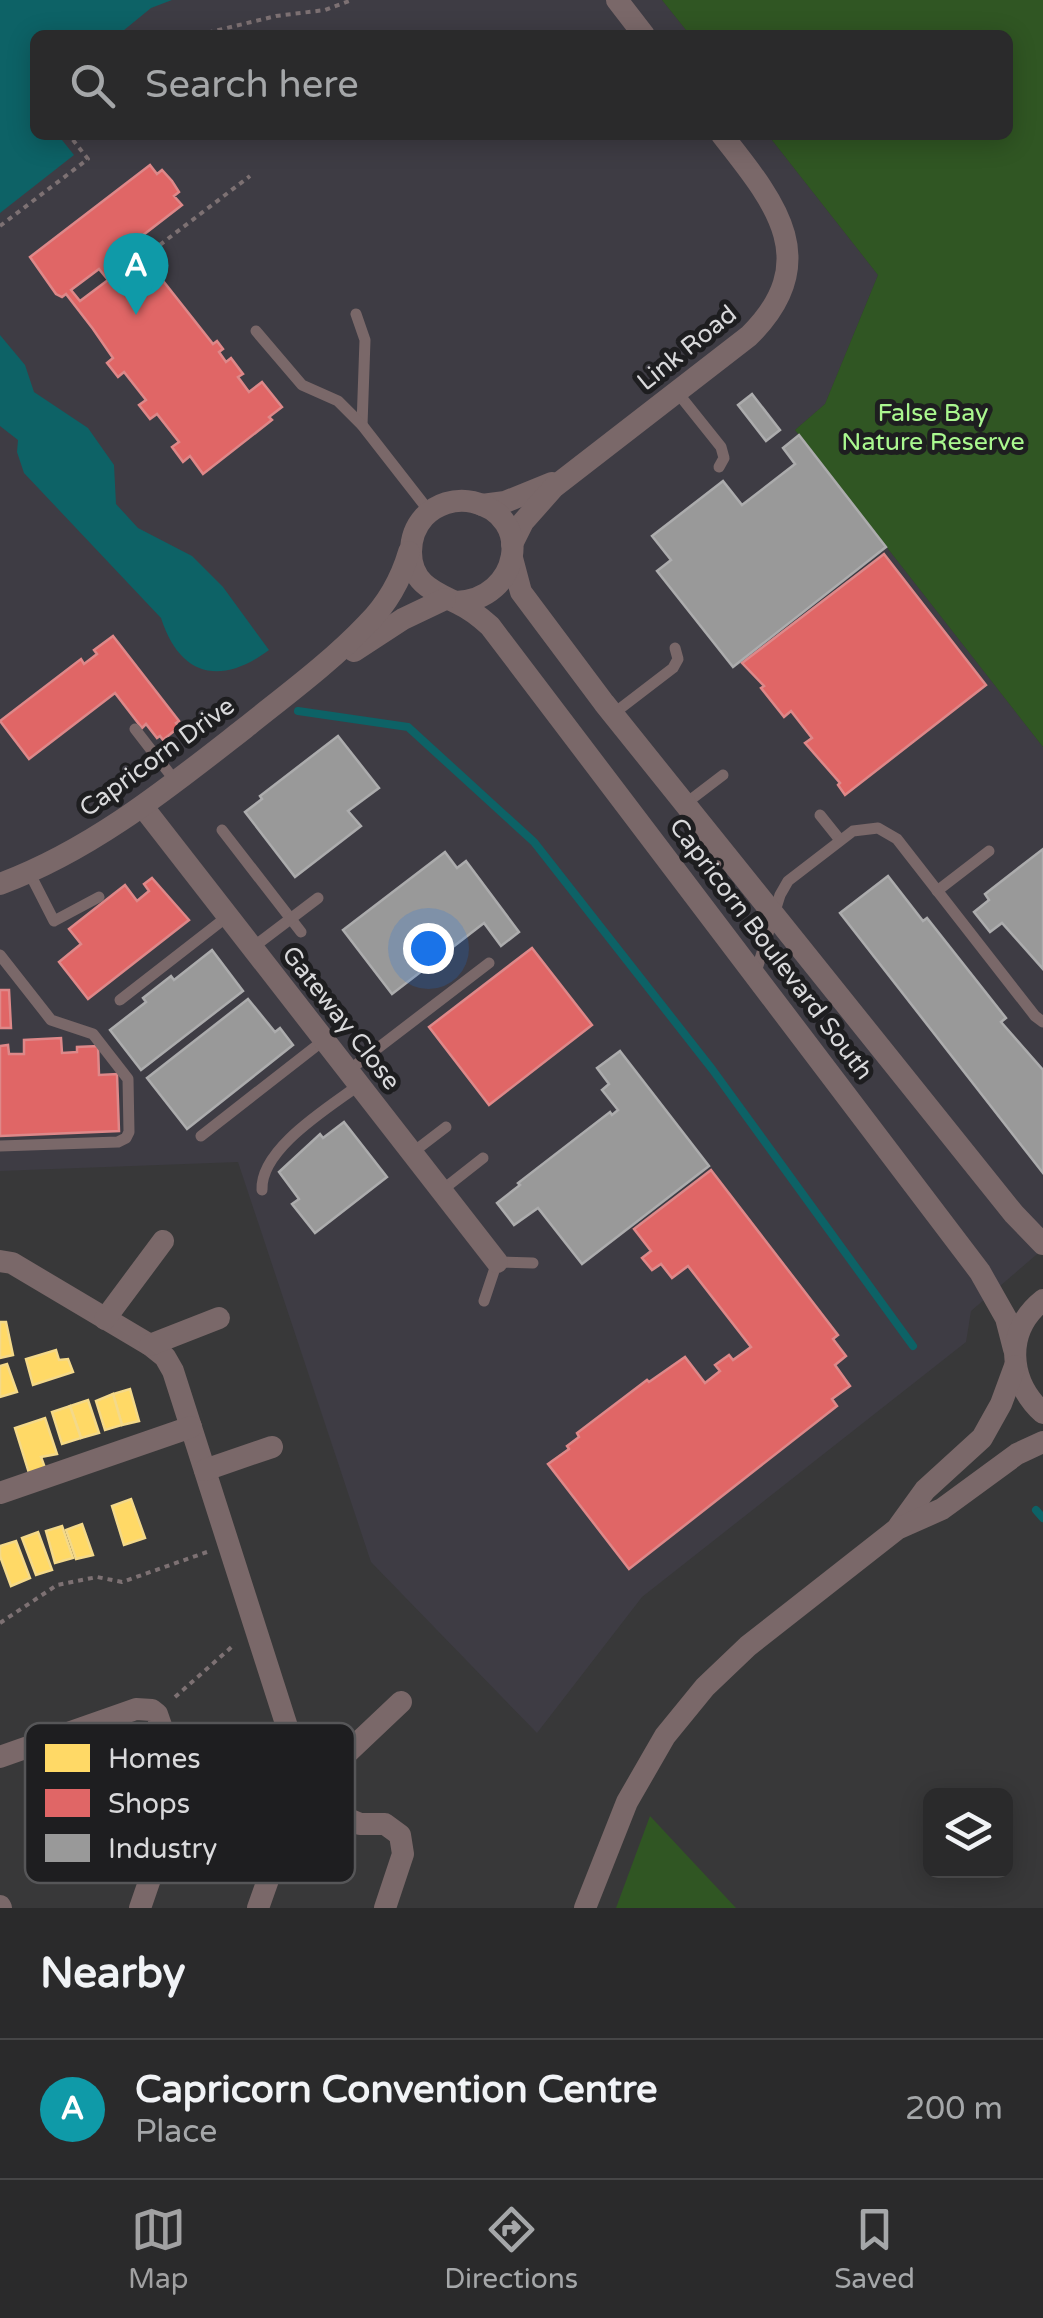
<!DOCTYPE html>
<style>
:root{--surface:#2a2a2b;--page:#323233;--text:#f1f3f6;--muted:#a5a7a9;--line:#464647;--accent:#a1a1a2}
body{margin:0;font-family:"Varela Round",sans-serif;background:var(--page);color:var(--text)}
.controls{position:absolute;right:30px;bottom:30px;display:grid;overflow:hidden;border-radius:15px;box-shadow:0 5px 25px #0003}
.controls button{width:90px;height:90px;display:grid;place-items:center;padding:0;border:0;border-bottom:2px solid var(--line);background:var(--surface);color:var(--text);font:50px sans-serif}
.you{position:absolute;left:428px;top:948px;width:35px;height:35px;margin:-25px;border:8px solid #fff;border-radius:50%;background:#1a73e8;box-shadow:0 0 0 15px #1a73e833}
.badge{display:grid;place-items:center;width:65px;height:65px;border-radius:50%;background:var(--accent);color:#fff;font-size:32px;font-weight:700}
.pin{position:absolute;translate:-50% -82px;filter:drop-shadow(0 2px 5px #0008)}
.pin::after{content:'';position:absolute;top:52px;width:35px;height:30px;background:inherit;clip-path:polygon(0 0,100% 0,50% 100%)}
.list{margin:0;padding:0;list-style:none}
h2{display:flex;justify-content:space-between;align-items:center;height:130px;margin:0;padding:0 40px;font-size:42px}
h2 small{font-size:32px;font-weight:400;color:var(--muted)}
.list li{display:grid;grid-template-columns:65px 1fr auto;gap:30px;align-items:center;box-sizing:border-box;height:140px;padding:0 40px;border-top:2px solid var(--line)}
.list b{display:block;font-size:38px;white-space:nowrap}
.list p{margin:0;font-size:32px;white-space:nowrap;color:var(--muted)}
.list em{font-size:32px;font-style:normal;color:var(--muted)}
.icon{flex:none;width:55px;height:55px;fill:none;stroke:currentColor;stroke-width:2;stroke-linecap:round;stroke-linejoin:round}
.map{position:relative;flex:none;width:1043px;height:1908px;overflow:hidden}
.search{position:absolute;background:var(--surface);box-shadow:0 5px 25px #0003;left:30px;right:30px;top:30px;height:110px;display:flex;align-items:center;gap:25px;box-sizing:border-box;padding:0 35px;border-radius:15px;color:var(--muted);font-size:38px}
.sheet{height:270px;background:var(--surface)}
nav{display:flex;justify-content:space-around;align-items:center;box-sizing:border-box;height:140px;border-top:2px solid var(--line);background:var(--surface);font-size:28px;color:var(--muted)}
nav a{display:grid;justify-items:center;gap:5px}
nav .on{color:var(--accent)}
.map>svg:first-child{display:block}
.built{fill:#3e3c44}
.green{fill:#305623}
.water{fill:#0d6266}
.homes{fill:#ffd966;stroke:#f4d989;stroke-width:2.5}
.shops{fill:#e06666;stroke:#de8889;stroke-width:2.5;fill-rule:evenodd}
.industry{fill:#999;stroke:#acacad;stroke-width:2.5}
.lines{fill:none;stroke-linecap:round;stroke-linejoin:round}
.stream{stroke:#0d6266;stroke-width:8}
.path{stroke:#7d7173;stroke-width:4;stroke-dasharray:5 5;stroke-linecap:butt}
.service{stroke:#7a6869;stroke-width:11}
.minor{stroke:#7a6869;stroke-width:22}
.labels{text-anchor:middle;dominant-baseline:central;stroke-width:10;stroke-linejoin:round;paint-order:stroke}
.street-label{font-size:25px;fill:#d9d9db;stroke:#1e1e20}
.park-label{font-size:25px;fill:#aaf88f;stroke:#1e1e20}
.key{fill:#1e1e20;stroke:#565658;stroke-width:2.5}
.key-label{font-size:28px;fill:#d9d9db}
</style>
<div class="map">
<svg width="1043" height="1908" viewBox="0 0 1043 1908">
<rect width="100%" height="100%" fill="#383839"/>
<path class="built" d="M 0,0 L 662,0 L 690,35 L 35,35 L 35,135 L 768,135 L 878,275 L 825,404 L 795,430 L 1043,747 L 1043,1249 L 971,1311 L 966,1342 L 642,1597 L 537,1733 L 371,1562 L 238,1162 L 0,1171 Z"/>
<g class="green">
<path d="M 662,0 L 1043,0 L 1043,747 L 795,430 L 825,404 L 878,275 L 768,135 L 1008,135 L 1008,35 L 690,35 Z"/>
<path d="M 650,1816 L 736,1908 L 616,1908 Z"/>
</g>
<g class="water">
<path d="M 0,0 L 172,0 L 151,8 L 118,35 L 35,35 L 35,99 L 32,102 L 35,135 L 58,135 L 74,155 L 0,213 Z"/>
<path d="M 0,335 L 25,365 L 34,392 L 88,428 L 114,465 L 116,504 L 138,528 L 192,556 L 223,587 L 269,650 C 221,686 180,677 161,618 L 24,473 L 17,452 L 18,440 L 0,426 Z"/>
</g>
<g class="homes">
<path d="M 0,1322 L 6,1322 L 13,1355 L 0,1358 Z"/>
<path d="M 56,1350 L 59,1360 L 68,1359 L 73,1372 L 33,1385 L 26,1359 Z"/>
<path d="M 7,1364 L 17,1392 L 0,1397 L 0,1366 Z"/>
<path d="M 130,1389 L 139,1421 L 122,1425 L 113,1394 Z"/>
<path d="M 113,1394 L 122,1425 L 105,1430 L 96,1401 Z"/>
<path d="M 88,1400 L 99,1433 L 81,1438 L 70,1406 Z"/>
<path d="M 70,1406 L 81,1438 L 62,1444 L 52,1412 Z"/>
<path d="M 45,1418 L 57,1454 L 41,1457 L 45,1468 L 29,1473 L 15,1428 Z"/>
<path d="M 131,1499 L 145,1538 L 124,1545 L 112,1506 Z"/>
<path d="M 82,1524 L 93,1555 L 76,1559 L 66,1530 Z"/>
<path d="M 62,1526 L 73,1558 L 55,1563 L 46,1531 Z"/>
<path d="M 38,1532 L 52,1570 L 36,1575 L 22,1538 Z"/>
<path d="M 16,1541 L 30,1578 L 11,1586 L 0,1556 L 0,1546 Z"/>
</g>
<g class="shops">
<path d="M 150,165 L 157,174 L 162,170 L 172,181 L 179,192 L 174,196 L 182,205 L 129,246 L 135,253 L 139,250 L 156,280 L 160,277 L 213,344 L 217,341 L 223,349 L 219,352 L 226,362 L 231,358 L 243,374 L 238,377 L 249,392 L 262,382 L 282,407 L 269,417 L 272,420 L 203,474 L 190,456 L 183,462 L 172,447 L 179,442 L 157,414 L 150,419 L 139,405 L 146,400 L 124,372 L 118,377 L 107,363 L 113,358 L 93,329 L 66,294 L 62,297 L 56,294 L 30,257 ZM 99,269 L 108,280 L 80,301 L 71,290 Z"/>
<path d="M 884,554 L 986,685 L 845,795 L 838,785 L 840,783 L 805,743 L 812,738 L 791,711 L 784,717 L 761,688 L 764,686 L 742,663 Z"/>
<path d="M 113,636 L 179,721 L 176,723 L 179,727 L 163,740 L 160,736 L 157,738 L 146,724 L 142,728 L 115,693 L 29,759 L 0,721 L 81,659 L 84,664 L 97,654 L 94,650 Z"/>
<path d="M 152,878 L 189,920 L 88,999 L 59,962 L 81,944 L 69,929 L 125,885 L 137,901 L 149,891 L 144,884 Z"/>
<path d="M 532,948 L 592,1025 L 489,1105 L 429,1027 Z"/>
<path d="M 0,990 L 9,990 L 11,1028 L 0,1028 Z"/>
<path d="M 61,1038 L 62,1053 L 77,1052 L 77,1047 L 98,1046 L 99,1075 L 117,1074 L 119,1131 L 0,1136 L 0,1046 L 8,1045 L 9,1054 L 24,1054 L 24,1040 Z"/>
<path d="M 711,1170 L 838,1335 L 833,1339 L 846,1356 L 835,1365 L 850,1386 L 832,1399 L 837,1406 L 629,1569 L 548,1464 L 569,1449 L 567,1446 L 579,1437 L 577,1433 L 647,1380 L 649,1382 L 685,1357 L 705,1383 L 720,1371 L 715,1365 L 729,1355 L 733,1360 L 751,1347 L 688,1266 L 672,1278 L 661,1264 L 652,1270 L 642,1258 L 651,1251 L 634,1229 Z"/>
</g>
<g class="industry">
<path d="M 752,394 L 780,430 L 766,441 L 738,405 Z"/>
<path d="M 799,435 L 886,547 L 733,667 L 657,571 L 671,560 L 652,536 L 723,481 L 742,505 L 795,464 L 783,448 Z"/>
<path d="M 338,736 L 379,788 L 348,811 L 361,826 L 295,877 L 245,812 L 262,799 L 260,796 Z"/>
<path d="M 1043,849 L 1043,969 L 1002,923 L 990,932 L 974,912 L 989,900 L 985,894 Z"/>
<path d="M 445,852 L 457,868 L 466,861 L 519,932 L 501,946 L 484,923 L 392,994 L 343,930 Z"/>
<path d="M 888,876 L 923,921 L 927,918 L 1006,1018 L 1001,1022 L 1043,1070 L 1043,1173 L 840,913 Z"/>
<path d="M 212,950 L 243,991 L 141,1070 L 110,1030 L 146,1002 L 143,998 L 171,976 L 174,980 Z"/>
<path d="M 248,999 L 275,1032 L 280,1028 L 293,1045 L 187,1129 L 147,1078 Z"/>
<path d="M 620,1051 L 709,1166 L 582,1264 L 538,1208 L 514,1225 L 497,1203 L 520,1185 L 518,1183 L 610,1112 L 612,1115 L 618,1110 L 602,1090 L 609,1084 L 597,1068 Z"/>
<path d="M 344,1122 L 387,1177 L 315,1233 L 292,1204 L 299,1199 L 279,1172 L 320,1134 L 323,1138 Z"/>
</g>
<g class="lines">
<g class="stream">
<path d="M 298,711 L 408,727 L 534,842 L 712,1069 L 913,1346"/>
<path d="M 1036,1510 L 1043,1518"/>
</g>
<g class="path">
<path d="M 198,35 L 276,16 L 325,10 L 352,0"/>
<path d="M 0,226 L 88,159 L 69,135"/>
<path d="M 144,257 L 250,176"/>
<path d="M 0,1623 L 57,1585 L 97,1577 L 122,1582 L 207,1552"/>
<path d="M 175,1697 L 235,1644"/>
</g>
<g class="service">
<path d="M 356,314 L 365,340 L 362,425"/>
<path d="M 256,331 L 302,385 L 338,401 L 362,425 L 429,511"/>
<path d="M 677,392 L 721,447 L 724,458 L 719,467"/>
<path d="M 613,714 L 673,668 L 678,659 L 675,648"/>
<path d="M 135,729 L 176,782"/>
<path d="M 685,804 L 723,775"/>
<path d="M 820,815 L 840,840"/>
<path d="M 222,830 L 301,932"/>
<path d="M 29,872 L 54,921 L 99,897"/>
<path d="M 937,891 L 989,851"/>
<path d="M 252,948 L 318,898"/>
<path d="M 0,955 L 51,1020 L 93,1034 L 128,1079 L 129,1132 L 126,1138 L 118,1142 L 0,1146"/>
<path d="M 756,972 L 780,895 L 788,881 L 853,831 L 878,828 L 897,839 L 1035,1016 L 1043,1022"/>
<path d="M 120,1000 L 228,916"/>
<path d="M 348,1071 L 489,963"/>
<path d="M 201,1136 L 324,1040"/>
<path d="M 412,1153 L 446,1127"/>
<path d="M 262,1190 C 260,1149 328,1108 359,1085"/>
<path d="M 441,1191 L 483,1158"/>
<path d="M 484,1301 L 497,1262 L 533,1263"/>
</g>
<g class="minor">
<path d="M 617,0 L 644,35"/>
<path d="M 482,505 L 505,502 L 552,483"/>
<path d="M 512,544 L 523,522 L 554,487 L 749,336 C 825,261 774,201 722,135"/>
<path d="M 512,558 L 521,592 L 604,703 L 1014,1214 L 1043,1244"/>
<path d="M 456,602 C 520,600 535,516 473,502 C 455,498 436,504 424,517 C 415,527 411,539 411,552 C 411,584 435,592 459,604 C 470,609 480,617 490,626 L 980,1272 L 1006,1318 L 1014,1349"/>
<path d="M 354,651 L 403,619 L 445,599"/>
<path d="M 143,807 L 497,1262"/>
<path d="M 0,884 C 92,850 168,788 245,728 C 286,695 331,662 367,624 C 387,604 401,579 409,552"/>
<path d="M 0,1261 L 12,1263 L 150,1345 L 165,1357 L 173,1371 L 298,1761 L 301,1781 L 297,1798 L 258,1908"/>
<path d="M 1043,1300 C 1004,1331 1008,1381 1043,1413"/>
<path d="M 105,1319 L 163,1241"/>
<path d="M 150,1345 L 219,1318"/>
<path d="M 205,1470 L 272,1447"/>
<path d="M 0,1493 L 191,1427"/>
<path d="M 899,1526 L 925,1490 L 982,1438 L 1001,1404 L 1015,1366"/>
<path d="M 0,1757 L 136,1709 L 152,1710 L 157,1714 L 174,1763 L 180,1792 L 140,1908"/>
<path d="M 298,1766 L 345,1755 L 401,1702"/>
<path d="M 297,1798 L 360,1824 L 385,1824 L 400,1835 L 403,1854 L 385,1908"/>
<path d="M 0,1906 L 1,1908"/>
<path d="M 585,1908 L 627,1802 L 665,1736 L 705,1687 L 748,1646 L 897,1529 L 942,1509 L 1017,1454 L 1043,1442"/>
</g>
</g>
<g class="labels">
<g class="street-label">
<text transform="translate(687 348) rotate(-39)">Link Road</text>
<text transform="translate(157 757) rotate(-36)">Capricorn Drive</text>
<text transform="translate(771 949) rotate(53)">Capricorn Boulevard South</text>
<text transform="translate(341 1018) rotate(52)">Gateway Close</text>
</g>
<g class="park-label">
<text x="933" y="413">False Bay<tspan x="933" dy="29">Nature Reserve</tspan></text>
</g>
</g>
<rect x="25" y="1723" width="330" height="160" rx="15" class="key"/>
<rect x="45" y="1744" width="45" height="28" fill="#ffd966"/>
<rect x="45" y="1789" width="45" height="28" fill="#e06666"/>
<rect x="45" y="1834" width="45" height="28" fill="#999"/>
<g class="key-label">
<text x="108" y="1768">Homes</text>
<text x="108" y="1813">Shops</text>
<text x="108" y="1858">Industry</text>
</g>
</svg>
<div class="controls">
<button><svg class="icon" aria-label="layers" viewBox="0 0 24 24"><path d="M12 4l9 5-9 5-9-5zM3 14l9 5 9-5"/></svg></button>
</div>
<div class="you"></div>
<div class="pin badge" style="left:136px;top:315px;background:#0f9aa8">A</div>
<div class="search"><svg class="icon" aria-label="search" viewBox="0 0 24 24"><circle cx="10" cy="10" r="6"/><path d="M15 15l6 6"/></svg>Search here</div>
</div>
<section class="sheet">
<h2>Nearby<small></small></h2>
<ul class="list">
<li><span class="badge" style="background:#0f9aa8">A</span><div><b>Capricorn Convention Centre</b><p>Place</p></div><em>200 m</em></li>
</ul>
</section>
<nav>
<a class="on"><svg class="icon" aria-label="map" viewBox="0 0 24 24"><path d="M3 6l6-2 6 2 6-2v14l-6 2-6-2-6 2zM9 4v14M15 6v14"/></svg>Map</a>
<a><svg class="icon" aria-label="directions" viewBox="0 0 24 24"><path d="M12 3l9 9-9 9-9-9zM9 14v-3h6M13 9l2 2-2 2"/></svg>Directions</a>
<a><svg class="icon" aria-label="saved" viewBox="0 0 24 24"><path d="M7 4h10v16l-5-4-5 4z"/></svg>Saved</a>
</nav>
